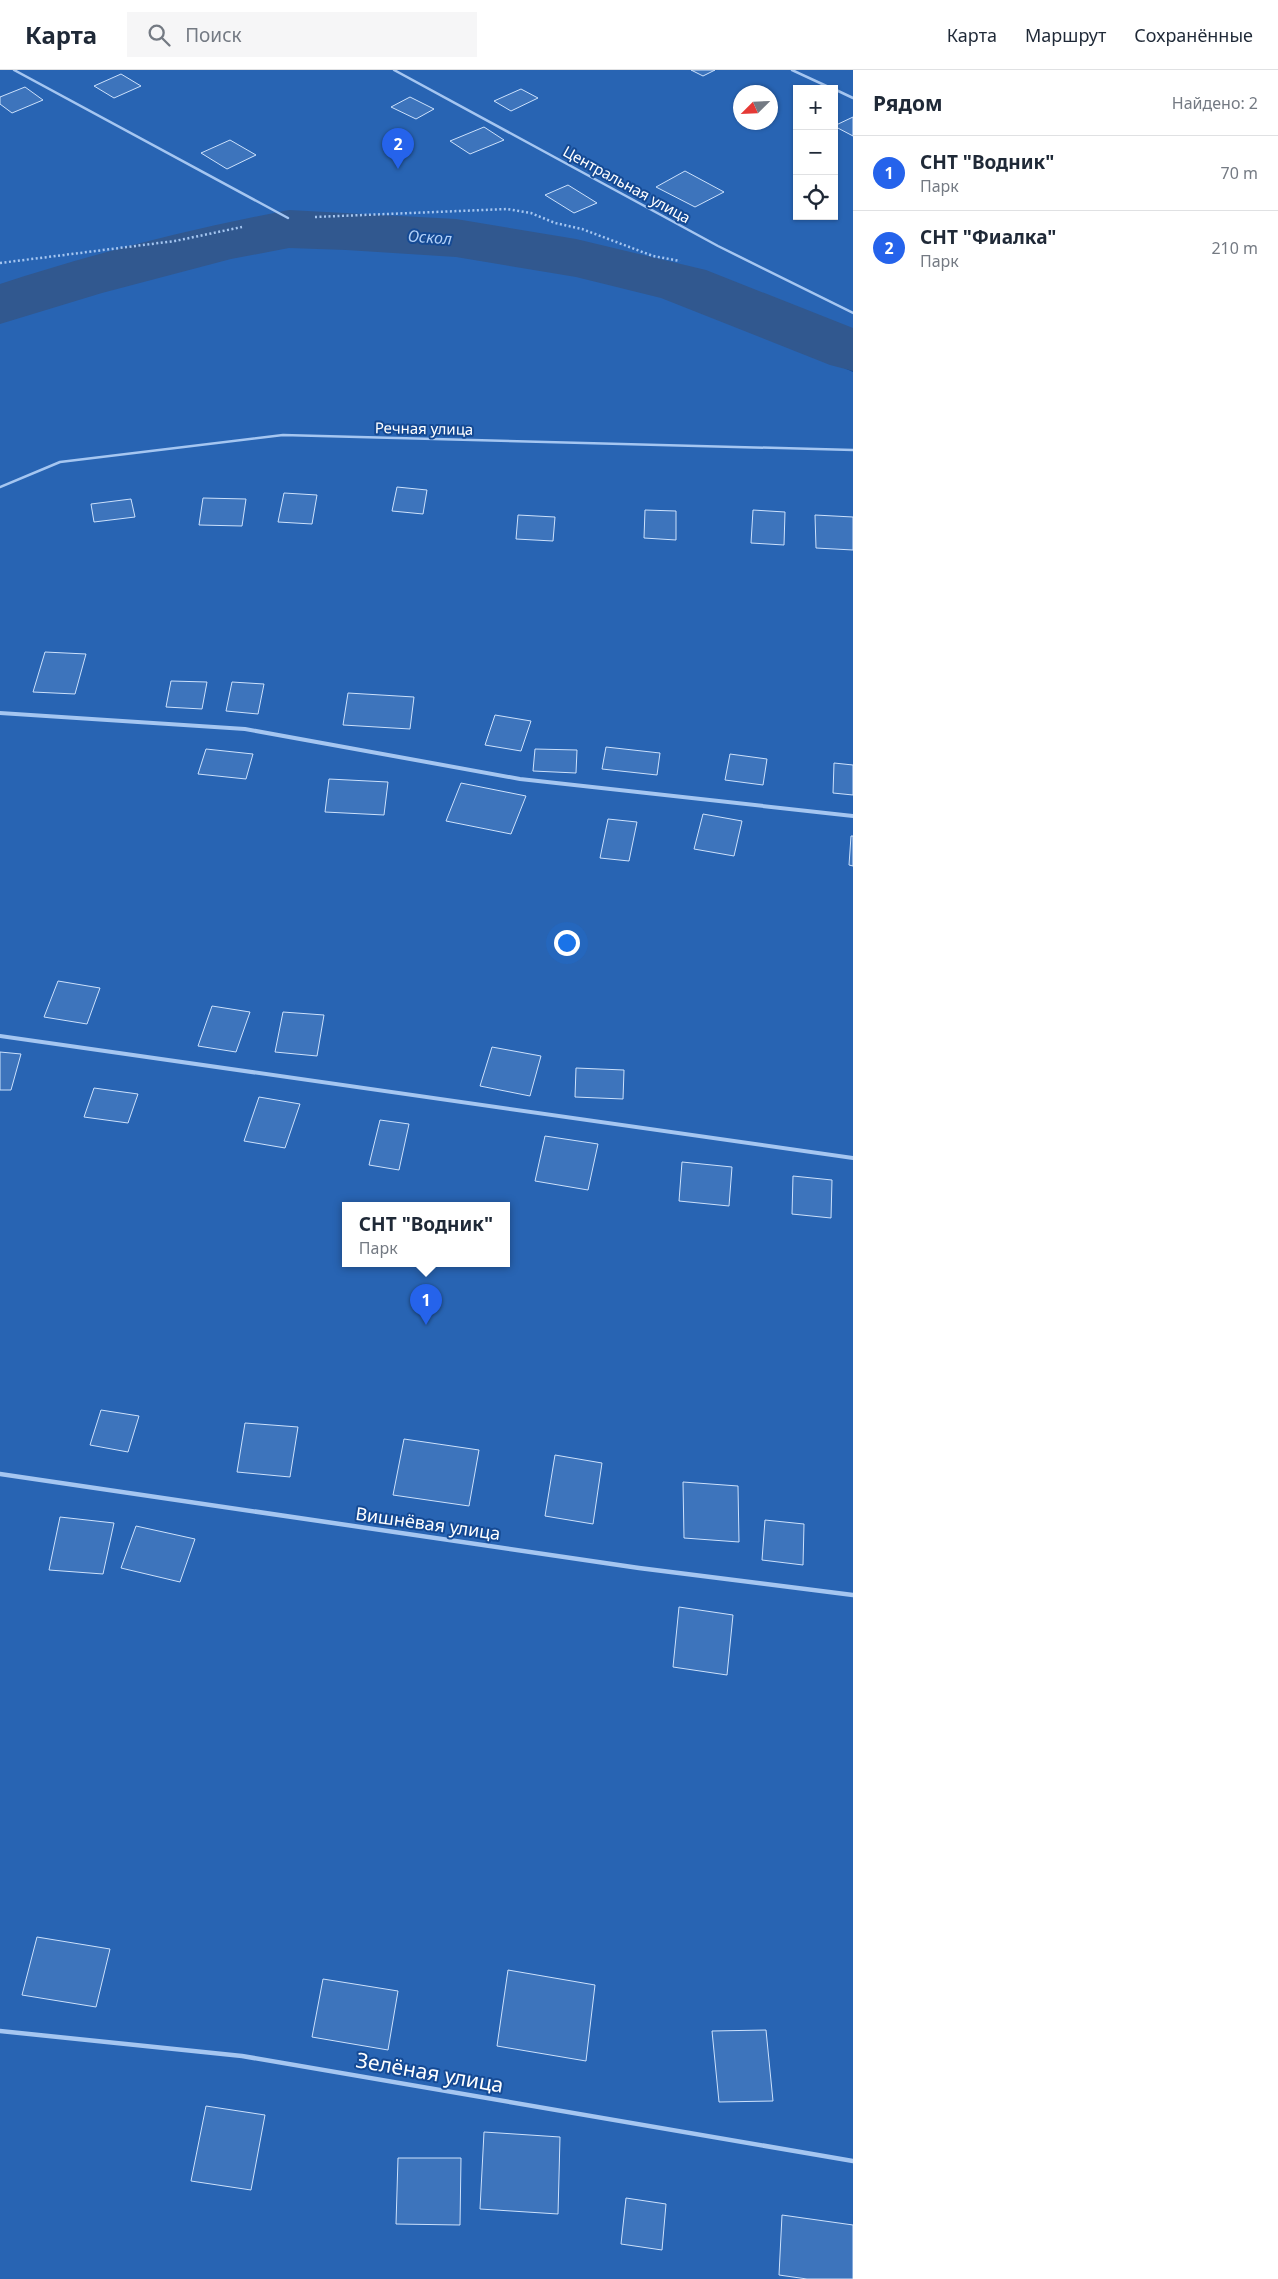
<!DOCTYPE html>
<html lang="ru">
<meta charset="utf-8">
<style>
:root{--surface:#fff;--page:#f6f6f7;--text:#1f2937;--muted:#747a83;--line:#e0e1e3;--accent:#2563eb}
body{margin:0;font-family:"Noto Sans",sans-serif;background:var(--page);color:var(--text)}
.controls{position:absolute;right:15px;top:15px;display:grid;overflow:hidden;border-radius:0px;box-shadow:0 1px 4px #0004}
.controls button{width:45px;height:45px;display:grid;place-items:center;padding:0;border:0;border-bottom:1px solid var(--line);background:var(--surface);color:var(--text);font:25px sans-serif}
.compass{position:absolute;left:733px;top:15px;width:45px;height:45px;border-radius:50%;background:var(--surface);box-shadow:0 1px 4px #0004;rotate:246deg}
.you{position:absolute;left:566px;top:872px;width:18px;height:18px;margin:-12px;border:4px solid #fff;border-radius:50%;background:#1a73e8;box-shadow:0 0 0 8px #1a73e833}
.badge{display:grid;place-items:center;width:32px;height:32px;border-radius:50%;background:var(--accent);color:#fff;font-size:16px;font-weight:700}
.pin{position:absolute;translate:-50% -41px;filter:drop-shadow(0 1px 2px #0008)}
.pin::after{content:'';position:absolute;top:26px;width:18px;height:15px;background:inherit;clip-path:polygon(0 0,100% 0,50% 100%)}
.popup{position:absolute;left:342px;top:1132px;width:168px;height:65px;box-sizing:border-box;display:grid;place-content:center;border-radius:0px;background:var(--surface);filter:drop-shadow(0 1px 4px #0005);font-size:16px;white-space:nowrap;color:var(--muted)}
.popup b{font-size:19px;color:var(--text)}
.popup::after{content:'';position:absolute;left:50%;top:100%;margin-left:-10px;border:10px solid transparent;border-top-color:var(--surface)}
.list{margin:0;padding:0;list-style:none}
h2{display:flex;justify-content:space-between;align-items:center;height:65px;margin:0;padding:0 20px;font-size:21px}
h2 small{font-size:16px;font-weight:400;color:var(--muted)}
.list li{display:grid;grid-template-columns:32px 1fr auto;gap:15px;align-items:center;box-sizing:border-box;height:75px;padding:0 20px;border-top:1px solid var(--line)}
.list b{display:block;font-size:19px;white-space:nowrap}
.list p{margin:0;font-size:16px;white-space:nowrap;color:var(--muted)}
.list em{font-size:16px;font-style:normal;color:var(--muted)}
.icon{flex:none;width:28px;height:28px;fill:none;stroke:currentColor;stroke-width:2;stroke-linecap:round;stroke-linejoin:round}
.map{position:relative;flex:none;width:853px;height:2209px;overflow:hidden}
header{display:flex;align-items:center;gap:30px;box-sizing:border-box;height:70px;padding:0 25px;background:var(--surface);border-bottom:1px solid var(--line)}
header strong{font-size:24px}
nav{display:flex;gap:28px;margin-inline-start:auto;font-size:18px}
.search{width:350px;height:45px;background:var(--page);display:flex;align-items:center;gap:12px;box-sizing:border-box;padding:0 18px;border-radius:0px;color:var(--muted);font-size:19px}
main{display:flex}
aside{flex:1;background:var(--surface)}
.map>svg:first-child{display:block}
.green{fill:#2864b3;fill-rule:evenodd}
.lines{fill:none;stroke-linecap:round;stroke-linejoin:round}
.river{fill:#31588f;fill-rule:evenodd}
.building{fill:#3d74bc;stroke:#cce1fc}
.path{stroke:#a5c6f1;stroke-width:2.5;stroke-dasharray:2 2.5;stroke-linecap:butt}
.lane-far2{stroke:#a5c6f1;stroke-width:2.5}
.lane-far1{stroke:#a5c6f1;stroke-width:4}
.lane{stroke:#a5c6f1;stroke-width:4.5}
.labels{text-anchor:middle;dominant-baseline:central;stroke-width:4;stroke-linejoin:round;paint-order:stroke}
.far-street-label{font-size:15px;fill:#fff;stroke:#154a94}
.far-water-label{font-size:16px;font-style:italic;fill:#b1d0f8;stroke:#154a94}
.street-label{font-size:18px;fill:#fff;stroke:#154a94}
.near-street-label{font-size:21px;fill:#fff;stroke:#154a94}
</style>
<header>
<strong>Карта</strong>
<div class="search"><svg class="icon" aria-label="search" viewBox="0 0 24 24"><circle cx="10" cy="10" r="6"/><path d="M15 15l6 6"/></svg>Поиск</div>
<nav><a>Карта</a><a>Маршрут</a><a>Сохранённые</a></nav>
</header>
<main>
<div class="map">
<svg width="853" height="2209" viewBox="0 0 853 2209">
<rect width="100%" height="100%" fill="#154a94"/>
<g class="green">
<path d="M 0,0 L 853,0 L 853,281 L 683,214 L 576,188 L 456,168 L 346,161 L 289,159 L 227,171 L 79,209 L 0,235 ZM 797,19 L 834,19 L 834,146 L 797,146 ZM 740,22 L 770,22 L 770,52 L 740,52 Z"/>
<path d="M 293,174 C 419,176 546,190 667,226 C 731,244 792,275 853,302 L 853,2209 L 0,2209 L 0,248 C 96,215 193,188 293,174 ZM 346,1136 L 506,1136 L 506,1194 L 346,1194 Z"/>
</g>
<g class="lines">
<path class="river" d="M 289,140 L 456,149 L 576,169 L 706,200 L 853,258 L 853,301 L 830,295 L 661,228 L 576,207 L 456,187 L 346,180 L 289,178 L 231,189 L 102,223 L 0,254 L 0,214 C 94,183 191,159 289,140 Z"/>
</g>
<g class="building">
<path d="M 691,0 L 715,0 L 703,6 Z"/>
<path d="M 121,4 L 141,16 L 114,28 L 94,16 Z"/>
<path d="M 25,17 L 43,30 L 12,43 L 0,34 L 0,27 Z"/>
<path d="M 521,19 L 538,28 L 511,41 L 494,31 Z"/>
<path d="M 410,27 L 434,39 L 416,49 L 391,37 Z"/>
<path d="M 853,47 L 853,66 L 834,56 Z"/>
<path d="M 484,57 L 504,70 L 470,84 L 450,71 Z"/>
<path d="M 230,70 L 256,85 L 227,99 L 201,83 Z"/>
<path d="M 685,101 L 724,122 L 695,137 L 656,117 Z"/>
<path d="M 568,115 L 597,133 L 574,143 L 545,125 Z"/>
<path d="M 397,417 L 427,420 L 423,444 L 392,441 Z"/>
<path d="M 284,423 L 317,425 L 312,454 L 278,452 Z"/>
<path d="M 203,428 L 246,429 L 242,456 L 199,455 Z"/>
<path d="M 131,429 L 135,447 L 94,452 L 91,434 Z"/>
<path d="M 645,440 L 676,441 L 676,470 L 644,468 Z"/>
<path d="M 753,440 L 785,442 L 784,475 L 751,473 Z"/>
<path d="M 518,445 L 555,447 L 553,471 L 516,469 Z"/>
<path d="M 815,445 L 853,447 L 853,480 L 816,478 Z"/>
<path d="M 45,582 L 86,584 L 75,624 L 33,622 Z"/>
<path d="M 171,611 L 207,612 L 202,639 L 166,637 Z"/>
<path d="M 232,612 L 264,614 L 258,644 L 226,641 Z"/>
<path d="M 348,623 L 414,627 L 410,659 L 343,655 Z"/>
<path d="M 495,645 L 531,651 L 521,681 L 485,675 Z"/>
<path d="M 606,677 L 660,683 L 657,705 L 602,699 Z"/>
<path d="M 206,679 L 253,684 L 246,709 L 198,704 Z"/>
<path d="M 535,679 L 577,680 L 576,703 L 533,701 Z"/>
<path d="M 730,684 L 767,689 L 763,715 L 725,710 Z"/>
<path d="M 834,693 L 853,695 L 853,725 L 833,723 Z"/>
<path d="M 329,709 L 388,712 L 384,745 L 325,742 Z"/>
<path d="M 461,713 L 526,726 L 511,764 L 446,751 Z"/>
<path d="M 703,744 L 742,751 L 734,786 L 694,779 Z"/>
<path d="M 608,749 L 637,752 L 629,791 L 600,788 Z"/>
<path d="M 851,766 L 853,766 L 853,796 L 849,795 Z"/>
<path d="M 58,911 L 100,918 L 87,954 L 44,947 Z"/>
<path d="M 212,936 L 250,942 L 236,982 L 198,976 Z"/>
<path d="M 283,942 L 324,945 L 317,986 L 275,982 Z"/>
<path d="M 492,977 L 541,986 L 530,1026 L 480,1016 Z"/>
<path d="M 0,982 L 21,984 L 11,1020 L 0,1020 Z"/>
<path d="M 576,998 L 624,1000 L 623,1029 L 575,1027 Z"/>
<path d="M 94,1018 L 138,1024 L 128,1053 L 84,1047 Z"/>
<path d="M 259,1027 L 300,1034 L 285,1078 L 244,1071 Z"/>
<path d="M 380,1050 L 409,1054 L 399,1100 L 369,1095 Z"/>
<path d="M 545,1066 L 598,1074 L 588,1120 L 535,1111 Z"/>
<path d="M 682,1092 L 732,1097 L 729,1136 L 679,1131 Z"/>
<path d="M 793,1106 L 832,1110 L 831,1148 L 792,1144 Z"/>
<path d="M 101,1340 L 139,1346 L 128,1382 L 90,1375 Z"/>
<path d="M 245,1353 L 298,1357 L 290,1407 L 237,1402 Z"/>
<path d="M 404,1369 L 479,1380 L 469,1436 L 393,1425 Z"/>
<path d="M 555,1385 L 602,1393 L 593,1454 L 545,1446 Z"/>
<path d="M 683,1412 L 738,1416 L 739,1472 L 684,1468 Z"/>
<path d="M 60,1447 L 114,1453 L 103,1504 L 49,1500 Z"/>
<path d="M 765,1450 L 804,1454 L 803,1495 L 762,1490 Z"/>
<path d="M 136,1456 L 195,1469 L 180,1512 L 121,1498 Z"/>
<path d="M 679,1537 L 733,1545 L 727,1605 L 673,1597 Z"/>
<path d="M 37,1867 L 110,1879 L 96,1937 L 22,1925 Z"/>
<path d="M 508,1900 L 595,1915 L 586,1991 L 497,1976 Z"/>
<path d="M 323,1909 L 398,1921 L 388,1980 L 312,1967 Z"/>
<path d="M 766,1960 L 773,2031 L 719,2032 L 712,1961 Z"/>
<path d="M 206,2036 L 265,2045 L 251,2120 L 191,2111 Z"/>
<path d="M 484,2062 L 560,2067 L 558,2144 L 480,2139 Z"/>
<path d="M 398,2088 L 461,2088 L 460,2155 L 396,2154 Z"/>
<path d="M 626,2128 L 666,2134 L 662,2180 L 621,2174 Z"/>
<path d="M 782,2145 L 853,2155 L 853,2209 L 807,2209 L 779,2205 Z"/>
</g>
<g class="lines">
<g class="path">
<path d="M 315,147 L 507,139 L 531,143 L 555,153 L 582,159 L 653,186 L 680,191"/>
<path d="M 0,193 L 175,171 L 242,157"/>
</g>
<g class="lane-far2">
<path d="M 14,0 L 288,148"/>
<path d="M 394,0 L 718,176 L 853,243"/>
<path d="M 792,0 L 833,19"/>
<path d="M 834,19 L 853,28"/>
<path d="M 0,417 L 60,392 L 283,365 L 853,380"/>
</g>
<g class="lane-far1">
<path d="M 0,643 L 245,659 L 520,709 L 853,746"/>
<path d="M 0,966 L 853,1088"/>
</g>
<g class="lane">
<path d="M 0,1404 L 639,1498 L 853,1525"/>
<path d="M 0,1961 L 242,1986 L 853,2091"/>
</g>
</g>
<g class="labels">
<g class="far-street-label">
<text transform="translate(627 114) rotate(29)">Центральная улица</text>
<text transform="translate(424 358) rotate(1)">Речная улица</text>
</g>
<g class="far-water-label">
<text transform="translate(430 167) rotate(4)">Оскол</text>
</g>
<g class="street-label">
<text transform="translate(428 1453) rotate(8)">Вишнёвая улица</text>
</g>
<g class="near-street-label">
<text transform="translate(430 2002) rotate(10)">Зелёная улица</text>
</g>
</g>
</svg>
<div class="controls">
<button>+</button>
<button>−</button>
<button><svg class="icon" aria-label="locate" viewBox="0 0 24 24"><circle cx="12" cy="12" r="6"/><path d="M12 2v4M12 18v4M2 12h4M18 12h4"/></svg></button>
</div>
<svg class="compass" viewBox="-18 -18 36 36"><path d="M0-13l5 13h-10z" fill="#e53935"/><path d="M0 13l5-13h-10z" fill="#747a83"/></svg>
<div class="you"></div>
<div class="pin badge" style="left:426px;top:1255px">1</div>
<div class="popup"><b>СНТ &quot;Водник&quot;</b>Парк</div>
<div class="pin badge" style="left:398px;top:99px">2</div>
</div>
<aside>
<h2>Рядом<small>Найдено: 2</small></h2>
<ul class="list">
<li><span class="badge">1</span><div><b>СНТ &quot;Водник&quot;</b><p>Парк</p></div><em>70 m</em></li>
<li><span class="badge">2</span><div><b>СНТ &quot;Фиалка&quot;</b><p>Парк</p></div><em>210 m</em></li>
</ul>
</aside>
</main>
